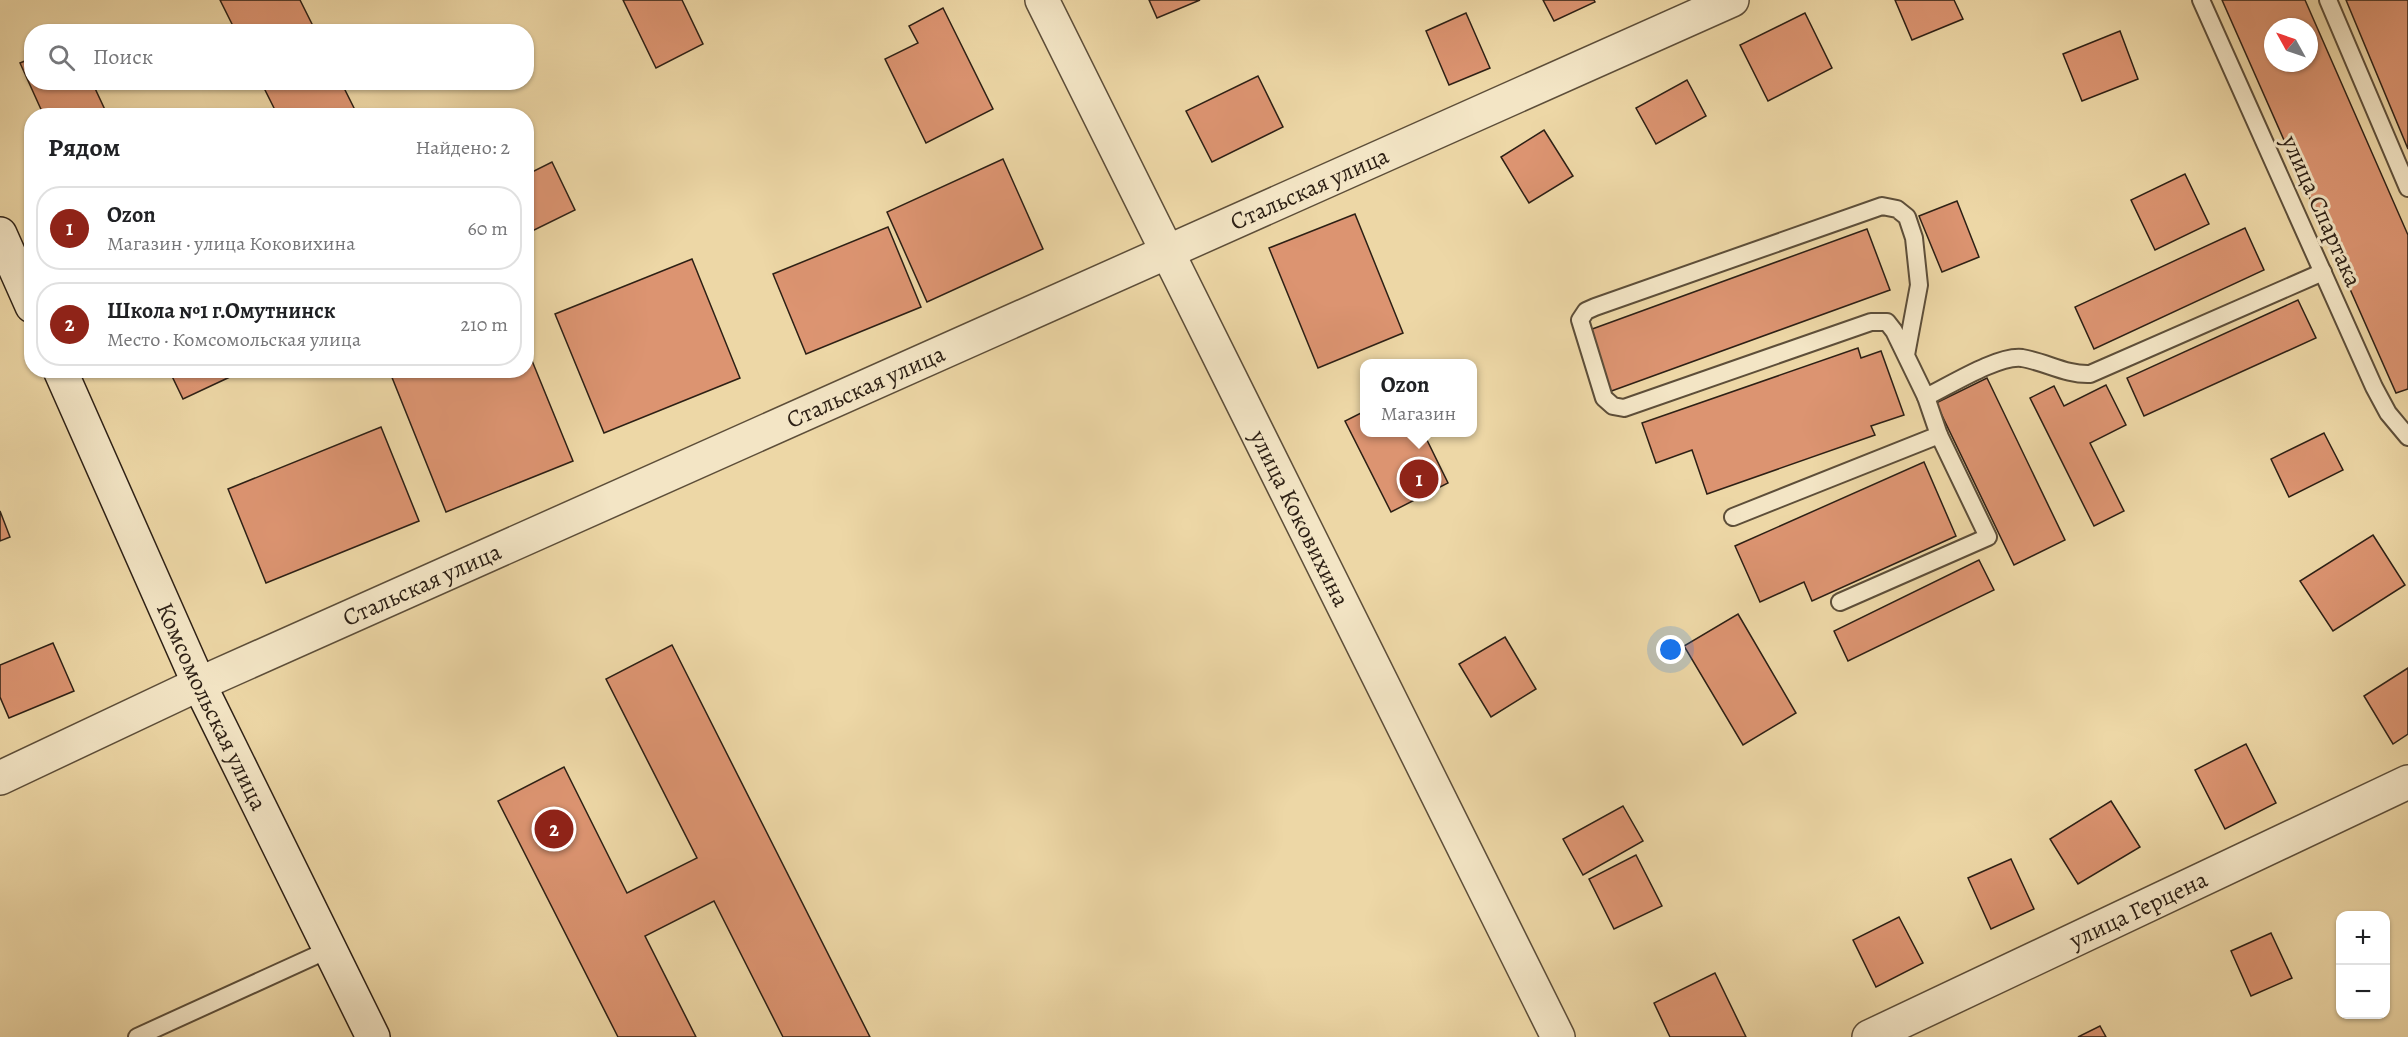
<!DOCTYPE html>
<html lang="ru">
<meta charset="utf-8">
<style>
:root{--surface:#fff;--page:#f6f6f6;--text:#202124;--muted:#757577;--line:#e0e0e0;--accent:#8f2418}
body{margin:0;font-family:Alegreya,serif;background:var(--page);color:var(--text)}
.controls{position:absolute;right:18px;bottom:18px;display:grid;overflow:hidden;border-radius:12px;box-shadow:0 2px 4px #0004}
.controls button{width:54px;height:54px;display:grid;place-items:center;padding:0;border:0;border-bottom:2px solid var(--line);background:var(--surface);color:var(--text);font:30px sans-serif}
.compass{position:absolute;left:2264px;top:18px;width:54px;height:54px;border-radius:50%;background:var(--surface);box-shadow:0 2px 4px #0004;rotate:310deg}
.you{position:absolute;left:1671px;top:650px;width:21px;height:21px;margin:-15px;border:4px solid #fff;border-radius:50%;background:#1a73e8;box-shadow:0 0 0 9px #1a73e833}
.badge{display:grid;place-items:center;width:39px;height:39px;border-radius:50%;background:var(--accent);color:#fff;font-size:20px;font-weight:700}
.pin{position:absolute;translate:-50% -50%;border:3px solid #fff;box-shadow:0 2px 6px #0006}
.popup{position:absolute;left:1360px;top:359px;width:117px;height:78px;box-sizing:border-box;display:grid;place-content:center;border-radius:12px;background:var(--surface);filter:drop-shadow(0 2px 4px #0005);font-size:20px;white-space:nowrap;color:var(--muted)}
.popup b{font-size:22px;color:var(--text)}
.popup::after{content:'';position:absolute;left:50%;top:100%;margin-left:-12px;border:12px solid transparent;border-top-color:var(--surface)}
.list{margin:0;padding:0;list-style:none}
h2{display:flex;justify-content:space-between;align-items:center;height:78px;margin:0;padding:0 24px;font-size:26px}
h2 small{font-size:20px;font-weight:400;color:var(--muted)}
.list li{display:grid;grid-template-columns:39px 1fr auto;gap:18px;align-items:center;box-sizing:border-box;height:84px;margin:0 12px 12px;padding:0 12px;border:2px solid var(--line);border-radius:24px}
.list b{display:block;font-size:22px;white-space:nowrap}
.list p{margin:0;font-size:20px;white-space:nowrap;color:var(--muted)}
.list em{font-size:20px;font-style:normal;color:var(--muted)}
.icon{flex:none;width:33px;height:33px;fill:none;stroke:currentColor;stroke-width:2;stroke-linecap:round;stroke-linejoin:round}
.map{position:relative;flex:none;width:2408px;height:1037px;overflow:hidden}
.search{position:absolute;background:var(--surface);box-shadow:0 2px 4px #0004;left:24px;top:24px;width:510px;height:66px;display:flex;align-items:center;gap:15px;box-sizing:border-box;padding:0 21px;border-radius:24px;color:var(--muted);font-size:22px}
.panel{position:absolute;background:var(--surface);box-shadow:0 2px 4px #0004;left:24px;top:108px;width:510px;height:270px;border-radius:24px}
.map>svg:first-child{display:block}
.building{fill:#dc9471;stroke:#2d2015;stroke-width:1.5;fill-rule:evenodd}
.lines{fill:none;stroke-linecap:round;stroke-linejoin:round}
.service-casing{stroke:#5d4e39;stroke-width:20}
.minor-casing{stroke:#5d4e39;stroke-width:36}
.tertiary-casing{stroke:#5d4e39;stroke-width:36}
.secondary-casing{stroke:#2d2015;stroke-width:36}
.service{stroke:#f3e5c5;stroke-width:16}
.minor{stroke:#f3e5c5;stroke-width:33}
.tertiary{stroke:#f3e5c5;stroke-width:33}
.secondary{stroke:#f3e5c5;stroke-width:33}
.labels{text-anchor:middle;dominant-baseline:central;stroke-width:6;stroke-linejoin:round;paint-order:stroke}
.street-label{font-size:24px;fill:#2d2015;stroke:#f3e5c5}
</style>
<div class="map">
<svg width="2408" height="1037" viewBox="0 0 2408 1037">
<rect width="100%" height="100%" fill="#edd7a6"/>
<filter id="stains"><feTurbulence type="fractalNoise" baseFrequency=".00333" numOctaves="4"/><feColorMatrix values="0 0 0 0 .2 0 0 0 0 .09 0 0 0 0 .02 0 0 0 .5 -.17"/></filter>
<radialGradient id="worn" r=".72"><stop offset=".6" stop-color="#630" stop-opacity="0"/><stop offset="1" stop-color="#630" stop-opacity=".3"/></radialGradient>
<g class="building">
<path d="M 220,0 L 300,0 L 316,32 L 236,32 Z"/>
<path d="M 623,0 L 682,0 L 703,44 L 656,68 Z"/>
<path d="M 1149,0 L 1200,0 L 1157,18 Z"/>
<path d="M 1543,0 L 1594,0 L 1595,2 L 1554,21 Z"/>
<path d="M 1895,0 L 1954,0 L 1963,19 L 1912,40 Z"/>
<path d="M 2222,0 L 2305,0 L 2408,235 L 2408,389 L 2396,393 ZM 2273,27 L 2309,27 L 2309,63 L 2273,63 Z"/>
<path d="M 2346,0 L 2408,0 L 2408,149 Z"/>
<path d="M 943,8 L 993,109 L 926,143 L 885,59 L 918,43 L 909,26 Z"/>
<path d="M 1466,13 L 1490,68 L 1449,85 L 1426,31 Z"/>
<path d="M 1805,13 L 1832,68 L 1768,101 L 1740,45 Z"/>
<path d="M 2120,31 L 2138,79 L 2082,101 L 2063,54 Z"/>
<path d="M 32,58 L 32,82 L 92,82 L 106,112 L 98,116 L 44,116 L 20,63 Z"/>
<path d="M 1258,76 L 1283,127 L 1212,162 L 1186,111 Z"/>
<path d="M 1687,80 L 1706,116 L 1656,144 L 1636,108 Z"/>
<path d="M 261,82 L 341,82 L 358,116 L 278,116 Z"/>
<path d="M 1544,130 L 1573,176 L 1529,203 L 1501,157 Z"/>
<path d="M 1003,159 L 1043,249 L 927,302 L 887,212 Z"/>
<path d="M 552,162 L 575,210 L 526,234 L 526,175 Z"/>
<path d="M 2185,174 L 2209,224 L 2155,250 L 2131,200 Z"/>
<path d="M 1957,201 L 1979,257 L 1942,272 L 1919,216 Z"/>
<path d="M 1355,214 L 1403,333 L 1318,368 L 1269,248 Z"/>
<path d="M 888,227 L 921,307 L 806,354 L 773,274 Z"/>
<path d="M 2245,228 L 2264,270 L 2094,349 L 2075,307 Z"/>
<path d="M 1867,229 L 1890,290 L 1606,393 L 1584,332 Z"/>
<path d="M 692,259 L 740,378 L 604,433 L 555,314 Z"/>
<path d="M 2298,300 L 2316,338 L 2144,416 L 2127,378 Z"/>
<path d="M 526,346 L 573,461 L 446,512 L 389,370 L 526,370 Z"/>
<path d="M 1858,348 L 1861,358 L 1881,351 L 1904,415 L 1871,426 L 1875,435 L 1707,494 L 1692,450 L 1656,463 L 1642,423 Z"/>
<path d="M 169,370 L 230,370 L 232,376 L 183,399 Z"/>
<path d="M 1987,378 L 2065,540 L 2014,565 L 1936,403 Z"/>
<path d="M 2106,385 L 2126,425 L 2090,443 L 2124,511 L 2094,526 L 2030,398 L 2054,386 L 2064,406 Z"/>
<path d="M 1365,411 L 1365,432 L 1423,432 L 1448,483 L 1391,512 L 1345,421 Z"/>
<path d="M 381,427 L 419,521 L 266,583 L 228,489 Z"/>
<path d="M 2324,433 L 2343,470 L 2289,497 L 2271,459 Z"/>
<path d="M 1924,462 L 1956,536 L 1812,601 L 1804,582 L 1760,602 L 1735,546 Z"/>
<path d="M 0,511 L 10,537 L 0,541 Z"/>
<path d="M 2373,535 L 2405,585 L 2333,631 L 2300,581 Z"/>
<path d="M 1979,560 L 1994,590 L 1848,661 L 1834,631 Z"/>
<path d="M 1738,614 L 1796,713 L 1743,745 L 1684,646 Z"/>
<path d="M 1505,637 L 1536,689 L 1491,717 L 1459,664 Z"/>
<path d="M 53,643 L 74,691 L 9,718 L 0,697 L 0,665 Z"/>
<path d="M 672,645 L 870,1037 L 783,1037 L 714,901 L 645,936 L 696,1037 L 618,1037 L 498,801 L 564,767 L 627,893 L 697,858 L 606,679 Z"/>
<path d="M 2408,668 L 2408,734 L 2393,744 L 2364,696 Z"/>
<path d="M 2246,744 L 2276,803 L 2225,829 L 2195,770 Z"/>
<path d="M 2111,801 L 2140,847 L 2078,884 L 2050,839 Z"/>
<path d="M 1623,806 L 1643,841 L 1583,875 L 1563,839 Z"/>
<path d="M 1636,855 L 1662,906 L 1614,929 L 1589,879 Z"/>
<path d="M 2011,859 L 2034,909 L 1991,929 L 1968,878 Z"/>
<path d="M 1899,917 L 1923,963 L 1876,987 L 1853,940 Z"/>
<path d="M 2271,933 L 2292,978 L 2251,996 L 2231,951 Z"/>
<path d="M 1715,973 L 1746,1037 L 1670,1037 L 1654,1003 Z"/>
<path d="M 2100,1026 L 2106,1037 L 2078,1037 Z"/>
</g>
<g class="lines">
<g class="service-casing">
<g id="service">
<path d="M 2201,0 L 2374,387 L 2388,413 L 2408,437"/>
<path d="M 2328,0 L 2408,188"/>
<path d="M 1906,355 L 1919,285 L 1914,238 L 1907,217 L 1897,209 L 1882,206 L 1595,307 L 1586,311 L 1580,320 L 1604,398 L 1613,406 L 1624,408 L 1871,322 L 1887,322 L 1894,331 L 1926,397 C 1949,386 1998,355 2022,358 C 2046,362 2066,375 2090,374 L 2323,272"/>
<path d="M 1733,517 L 1939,435 L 1926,397"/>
<path d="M 1840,602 L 1988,537 L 1939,435"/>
<path d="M 137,1037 L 330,949"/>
</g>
</g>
<g class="minor-casing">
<g id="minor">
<path id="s1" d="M 0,778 L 199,684 L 1732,0"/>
<path id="s2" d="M 1869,1037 L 2408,782"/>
</g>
</g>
<g class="tertiary-casing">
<g id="tertiary">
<path id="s3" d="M 1042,0 L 1558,1037"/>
</g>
</g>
<g class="secondary-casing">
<g id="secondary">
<path d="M 0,234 L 32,306"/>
<path id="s4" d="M 60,370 L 199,684 L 373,1037"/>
</g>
</g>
<use href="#service" class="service"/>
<use href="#minor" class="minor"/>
<use href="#tertiary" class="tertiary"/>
<use href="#secondary" class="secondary"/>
</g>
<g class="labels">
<g class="street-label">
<text stroke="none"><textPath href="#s1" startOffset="1436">Стальская улица</textPath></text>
<text transform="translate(2322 211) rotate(66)">улица Спартака</text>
<text stroke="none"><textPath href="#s1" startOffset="950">Стальская улица</textPath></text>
<text stroke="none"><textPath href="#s3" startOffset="579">улица Коковихина</textPath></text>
<text stroke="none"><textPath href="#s1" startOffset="464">Стальская улица</textPath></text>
<text stroke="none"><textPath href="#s4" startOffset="369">Комсомольская улица</textPath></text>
<text stroke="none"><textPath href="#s2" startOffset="298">улица Герцена</textPath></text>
</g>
</g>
<rect width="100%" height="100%" filter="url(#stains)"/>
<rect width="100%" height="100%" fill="url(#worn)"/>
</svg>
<div class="controls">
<button>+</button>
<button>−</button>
</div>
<svg class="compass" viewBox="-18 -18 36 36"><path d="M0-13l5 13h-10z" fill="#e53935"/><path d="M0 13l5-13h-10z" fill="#757577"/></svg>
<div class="you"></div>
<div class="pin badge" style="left:1419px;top:479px">1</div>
<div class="popup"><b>Ozon</b>Магазин</div>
<div class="pin badge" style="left:554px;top:829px">2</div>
<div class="search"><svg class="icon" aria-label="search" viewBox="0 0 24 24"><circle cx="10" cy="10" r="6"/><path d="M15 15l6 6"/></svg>Поиск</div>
<section class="panel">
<h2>Рядом<small>Найдено: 2</small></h2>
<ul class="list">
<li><span class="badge">1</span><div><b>Ozon</b><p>Магазин · улица Коковихина</p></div><em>60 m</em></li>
<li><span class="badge">2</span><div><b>Школа №1 г.Омутнинск</b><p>Место · Комсомольская улица</p></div><em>210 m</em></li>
</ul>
</section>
</div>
